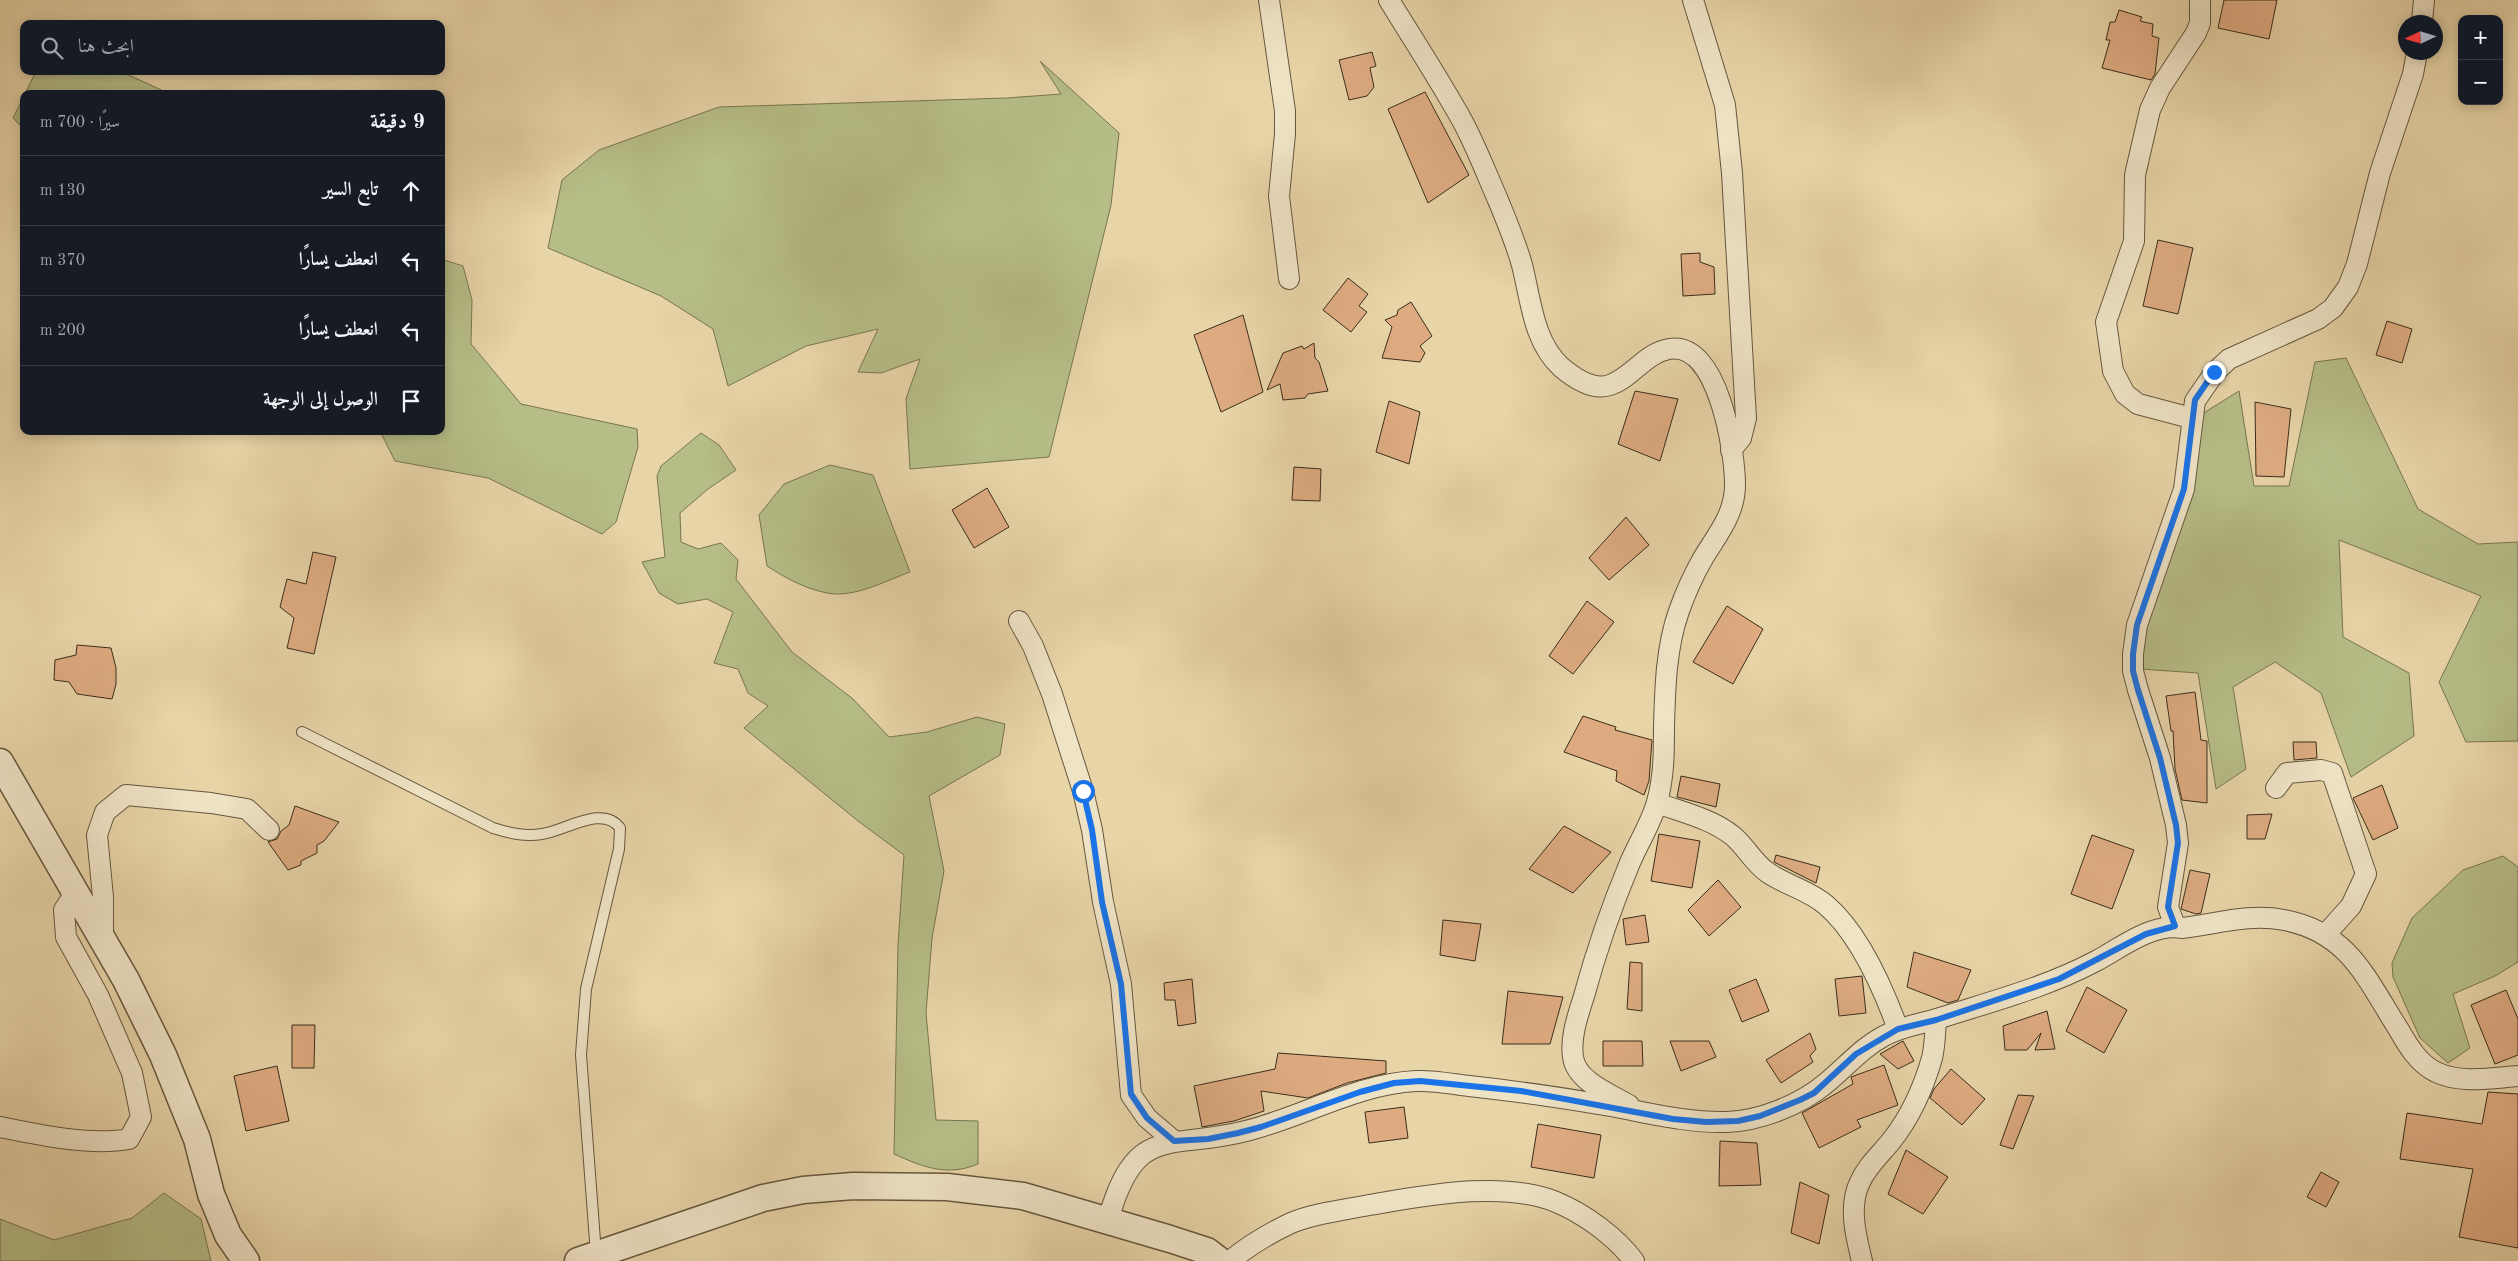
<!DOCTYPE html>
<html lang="ar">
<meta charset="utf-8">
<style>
:root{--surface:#171b24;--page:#242831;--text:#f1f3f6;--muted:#9ea1a6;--line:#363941}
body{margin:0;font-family:"Old Standard TT",Amiri,serif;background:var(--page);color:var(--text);direction:rtl}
.controls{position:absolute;right:15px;top:15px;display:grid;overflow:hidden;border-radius:10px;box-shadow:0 2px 12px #0003}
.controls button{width:45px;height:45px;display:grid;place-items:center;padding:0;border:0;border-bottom:1px solid var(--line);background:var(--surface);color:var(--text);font:25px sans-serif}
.compass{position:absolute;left:2398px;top:15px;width:45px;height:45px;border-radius:50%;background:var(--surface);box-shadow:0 2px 12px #0003;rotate:266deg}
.stop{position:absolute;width:15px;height:15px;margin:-11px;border:4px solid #1a73e8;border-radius:50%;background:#fff}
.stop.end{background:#1a73e8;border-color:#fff;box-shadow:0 1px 5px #0008}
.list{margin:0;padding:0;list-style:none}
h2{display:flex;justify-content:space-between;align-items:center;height:65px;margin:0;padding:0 20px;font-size:21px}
h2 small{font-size:16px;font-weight:400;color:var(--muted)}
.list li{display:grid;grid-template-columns:32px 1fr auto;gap:15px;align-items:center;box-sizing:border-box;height:70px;padding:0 20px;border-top:1px solid var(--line)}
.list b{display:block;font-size:19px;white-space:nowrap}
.list em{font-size:16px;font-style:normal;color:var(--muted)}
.icon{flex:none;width:28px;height:28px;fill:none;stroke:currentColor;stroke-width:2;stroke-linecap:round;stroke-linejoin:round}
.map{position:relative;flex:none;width:2518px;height:1261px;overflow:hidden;direction:ltr}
.search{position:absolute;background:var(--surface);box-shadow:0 2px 12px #0003;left:20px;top:20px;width:425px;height:55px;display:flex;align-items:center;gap:12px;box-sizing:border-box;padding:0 18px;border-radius:10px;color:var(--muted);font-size:19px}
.panel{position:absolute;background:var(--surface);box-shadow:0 2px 12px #0003;left:20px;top:90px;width:425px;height:345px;border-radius:10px;direction:rtl}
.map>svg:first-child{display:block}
.green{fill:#b6bd87;stroke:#787551}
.building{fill:#deab81;stroke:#3b2d1b}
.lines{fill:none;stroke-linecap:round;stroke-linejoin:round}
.service-casing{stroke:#66573e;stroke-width:12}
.minor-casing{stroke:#66573e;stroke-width:22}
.tertiary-casing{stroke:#66573e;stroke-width:29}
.service{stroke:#efe3c6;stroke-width:10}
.minor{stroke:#efe3c6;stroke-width:20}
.tertiary{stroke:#efe3c6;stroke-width:26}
.route{stroke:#1a73e8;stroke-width:6}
</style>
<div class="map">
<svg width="2518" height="1261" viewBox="0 0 2518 1261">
<rect width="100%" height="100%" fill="#e7d4a7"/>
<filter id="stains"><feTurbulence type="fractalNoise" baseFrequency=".004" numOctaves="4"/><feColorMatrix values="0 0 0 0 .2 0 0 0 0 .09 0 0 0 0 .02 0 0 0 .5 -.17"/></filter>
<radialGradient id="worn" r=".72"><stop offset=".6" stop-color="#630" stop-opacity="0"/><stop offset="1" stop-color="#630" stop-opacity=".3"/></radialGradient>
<g class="green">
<path d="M 1040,61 L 1119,133 L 1111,205 L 1049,457 L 910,469 L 906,399 L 920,359 L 881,373 L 858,372 L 878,329 L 806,346 L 728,386 L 713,329 L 661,296 L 548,248 L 562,180 L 599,150 L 719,107 L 1007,98 L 1061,94 Z"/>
<path d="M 36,71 L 120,71 L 170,94 L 25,94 Z"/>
<path d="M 24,96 L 24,129 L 13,118 Z"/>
<path d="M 441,259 L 463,266 L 472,300 L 471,344 L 521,404 L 637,429 L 638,447 L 616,522 L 602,534 L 488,478 L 395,461 L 380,431 L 441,431 Z"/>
<path d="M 2346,358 L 2418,509 L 2478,544 L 2518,542 L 2518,741 L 2466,742 L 2439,682 L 2481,596 L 2339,540 L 2343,637 L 2409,673 L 2414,736 L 2351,777 L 2321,693 L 2275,662 L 2233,687 L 2246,769 L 2216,789 L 2198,673 L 2140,669 L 2137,651 L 2202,414 L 2239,391 L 2254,486 L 2289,486 L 2315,362 Z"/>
<path d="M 701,433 L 719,445 L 736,470 L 708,489 L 680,513 L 681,542 L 698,549 L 721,543 L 738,560 L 736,579 L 792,652 L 853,699 L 889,737 L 927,732 L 977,717 L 1005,724 L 1000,755 L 929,796 L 944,871 L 932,938 L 926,1013 L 936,1120 L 978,1121 L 978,1164 C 947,1177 923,1167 894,1154 L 898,945 L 904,855 L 858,821 L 744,728 L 768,706 L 748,693 L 738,669 L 714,663 L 733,612 L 707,599 L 678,604 L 659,593 L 642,562 L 665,557 L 657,476 L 661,466 Z"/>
<path d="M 830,465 L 873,475 L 910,572 C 888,580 860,595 835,594 C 811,592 787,579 767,566 L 759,515 L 784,484 Z"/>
<path d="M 2503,856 L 2518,867 L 2518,962 L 2495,976 L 2453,994 L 2470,1048 L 2448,1063 L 2420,1038 L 2393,977 L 2392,963 L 2412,918 L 2463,870 Z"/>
<path d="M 164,1193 L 201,1219 L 211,1261 L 0,1261 L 0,1219 L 54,1240 L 132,1218 Z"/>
</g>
<g class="building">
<path d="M 2224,0 L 2277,0 L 2269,39 L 2218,28 Z"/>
<path d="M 2119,10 L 2142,17 L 2140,21 L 2153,24 L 2152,36 L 2159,38 L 2155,74 L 2151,80 L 2102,68 L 2110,40 L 2106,40 L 2110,22 L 2115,22 Z"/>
<path d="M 1372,52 L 1376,66 L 1370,68 L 1374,87 L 1367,96 L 1349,100 L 1339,60 Z"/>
<path d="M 1425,92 L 1469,175 L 1428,203 L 1388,109 Z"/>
<path d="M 2158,240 L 2193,248 L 2178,314 L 2143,306 Z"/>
<path d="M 1700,253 L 1700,262 L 1714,267 L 1715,294 L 1683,296 L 1681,254 Z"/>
<path d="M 1348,278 L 1368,294 L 1359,306 L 1367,312 L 1351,332 L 1323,310 Z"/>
<path d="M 1411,302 L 1432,336 L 1420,346 L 1425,353 L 1420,362 L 1382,358 L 1392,327 L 1385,320 L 1397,315 L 1398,310 Z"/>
<path d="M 1243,315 L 1263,392 L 1221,412 L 1194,335 Z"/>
<path d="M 2387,321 L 2412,329 L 2402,363 L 2376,355 Z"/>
<path d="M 1314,343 L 1315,358 L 1319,362 L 1328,391 L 1308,394 L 1305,398 L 1283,400 L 1280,384 L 1267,390 L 1283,353 L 1302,346 L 1304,349 Z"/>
<path d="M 1635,391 L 1678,399 L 1660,461 L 1618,444 Z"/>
<path d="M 1389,401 L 1420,412 L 1409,464 L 1376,452 Z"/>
<path d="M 2255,402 L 2291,409 L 2284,477 L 2256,476 Z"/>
<path d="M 1294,467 L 1321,469 L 1320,501 L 1292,500 Z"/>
<path d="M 987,488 L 1009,527 L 974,548 L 952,510 Z"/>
<path d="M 1626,517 L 1649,545 L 1609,580 L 1589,558 Z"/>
<path d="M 313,552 L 336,557 L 314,654 L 287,648 L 294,618 L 280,607 L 287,579 L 306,584 Z"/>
<path d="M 1587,601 L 1614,622 L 1573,674 L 1549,656 Z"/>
<path d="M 1727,606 L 1763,629 L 1733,684 L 1693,662 Z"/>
<path d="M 77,645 L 111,648 L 116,668 L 116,684 L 112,699 L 77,694 L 69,682 L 54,680 L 55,660 L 76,655 Z"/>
<path d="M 2195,692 L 2201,740 L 2207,741 L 2207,803 L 2182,800 L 2175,769 L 2173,731 L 2171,731 L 2166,696 Z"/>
<path d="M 1583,716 L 1616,727 L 1615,730 L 1652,740 L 1649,781 L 1644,795 L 1616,781 L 1617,771 L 1564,752 Z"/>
<path d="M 2293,742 L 2316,742 L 2317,758 L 2294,760 Z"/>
<path d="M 1681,776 L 1720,784 L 1716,807 L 1677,797 Z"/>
<path d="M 2382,785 L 2398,828 L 2373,840 L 2353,798 Z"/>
<path d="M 295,806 L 339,822 L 324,841 L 317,845 L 317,853 L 301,861 L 301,865 L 288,870 L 268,842 L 277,839 L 281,831 L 289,825 Z"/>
<path d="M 2272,814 L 2265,839 L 2247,839 L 2247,815 Z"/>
<path d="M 1564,826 L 1611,852 L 1573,893 L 1529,869 Z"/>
<path d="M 1659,834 L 1700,841 L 1692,888 L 1651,881 Z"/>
<path d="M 2092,835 L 2134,850 L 2112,909 L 2071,894 Z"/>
<path d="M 1776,855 L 1820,867 L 1816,883 L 1774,862 Z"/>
<path d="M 2190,870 L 2210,874 L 2201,913 L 2196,914 L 2181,909 Z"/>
<path d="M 1718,880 L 1741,907 L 1709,936 L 1688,910 Z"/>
<path d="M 1645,915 L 1649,942 L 1626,945 L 1623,919 Z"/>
<path d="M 1443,920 L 1481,924 L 1475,961 L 1440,955 Z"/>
<path d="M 1914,952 L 1971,970 L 1958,1000 L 1948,1003 L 1907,987 Z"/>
<path d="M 1630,962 L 1642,963 L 1642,1011 L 1627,1009 Z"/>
<path d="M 1862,976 L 1866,1013 L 1839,1016 L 1835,979 Z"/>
<path d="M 1192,979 L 1196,1023 L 1178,1026 L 1175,1000 L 1165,1000 L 1164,983 Z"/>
<path d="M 1756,979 L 1769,1011 L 1742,1022 L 1729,990 Z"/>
<path d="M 2087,987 L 2127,1010 L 2104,1053 L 2066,1031 Z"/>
<path d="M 2506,990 L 2518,1019 L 2518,1055 L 2495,1064 L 2471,1005 Z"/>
<path d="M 1508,991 L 1563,997 L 1550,1044 L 1502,1044 Z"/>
<path d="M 2047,1011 L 2055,1049 L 2035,1050 L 2041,1033 L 2027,1050 L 2005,1050 L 2003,1026 Z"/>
<path d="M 292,1025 L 315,1025 L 314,1068 L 292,1068 Z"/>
<path d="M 1810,1033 L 1816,1049 L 1810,1056 L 1813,1062 L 1781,1083 L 1766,1060 Z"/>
<path d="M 1603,1041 L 1642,1041 L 1643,1066 L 1603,1066 Z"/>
<path d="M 1670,1041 L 1709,1041 L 1716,1057 L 1681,1071 Z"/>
<path d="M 1903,1041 L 1914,1061 L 1898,1069 L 1880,1054 Z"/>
<path d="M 1278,1053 L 1386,1061 L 1386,1073 L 1347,1083 L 1308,1098 L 1261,1091 L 1264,1111 L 1234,1121 L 1202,1127 L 1194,1086 L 1275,1069 Z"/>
<path d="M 1884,1065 L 1898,1105 L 1857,1120 L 1861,1127 L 1819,1148 L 1802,1113 L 1853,1084 L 1851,1077 Z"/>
<path d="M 277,1066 L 289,1121 L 246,1131 L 234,1076 Z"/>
<path d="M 1951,1069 L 1985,1099 L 1962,1125 L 1930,1098 L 1934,1089 Z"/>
<path d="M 2488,1092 L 2518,1094 L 2518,1248 L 2459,1237 L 2473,1169 L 2400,1159 L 2407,1113 L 2482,1124 Z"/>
<path d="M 2018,1095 L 2034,1096 L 2013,1149 L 2000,1145 Z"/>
<path d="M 1404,1107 L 1408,1138 L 1369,1143 L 1365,1112 Z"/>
<path d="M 1538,1124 L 1601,1135 L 1594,1178 L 1531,1167 Z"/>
<path d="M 1720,1141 L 1757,1143 L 1761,1185 L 1719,1186 Z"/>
<path d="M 1906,1150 L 1948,1177 L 1923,1214 L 1888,1194 Z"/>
<path d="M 2321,1172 L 2339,1182 L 2326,1207 L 2307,1197 Z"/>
<path d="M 1800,1182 L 1829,1195 L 1819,1244 L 1791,1233 Z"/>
</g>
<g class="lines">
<g class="service-casing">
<path id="service" d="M 302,732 L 493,828 C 509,833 525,837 542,834 C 565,831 603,804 620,828 L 619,849 L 586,989 L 581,1055 L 596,1254"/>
</g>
<g class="minor-casing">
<g id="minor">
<path d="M 1269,0 L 1285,111 L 1285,134 L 1279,196 L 1289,279"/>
<path d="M 1389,0 C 1414,41 1441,82 1464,124 C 1477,149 1487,175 1498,200 C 1507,222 1516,243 1522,265 C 1531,300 1533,341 1561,367 C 1574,378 1593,391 1610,385 C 1633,377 1645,353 1669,349 C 1718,340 1735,451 1735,485 C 1735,515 1716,536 1702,560 C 1693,576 1685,594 1679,611 C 1666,647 1665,689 1664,727 C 1664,752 1664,777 1657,802 C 1651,824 1637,845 1629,865 C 1611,908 1596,952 1584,996 C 1578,1015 1570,1037 1573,1057 C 1576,1081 1610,1094 1629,1105"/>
<path d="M 1693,0 L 1725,105 L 1732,173 L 1746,418 L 1741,438 L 1731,450"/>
<path d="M 2422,22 L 2424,0"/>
<path d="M 2191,418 L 2138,404 L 2125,394 L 2113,371 L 2106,322 L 2134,241 L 2135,175 L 2150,110 L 2160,88 L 2196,33 L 2200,23 L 2200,0"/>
<path d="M 1019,621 L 1033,646 L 1052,694 L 1083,791 L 1092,830 L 1103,902 L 1121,984 L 1131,1095 L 1147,1118 L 1174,1141"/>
<path d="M 2276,788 L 2287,773 L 2321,770 L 2332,773 L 2366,874 L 2351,906 L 2325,935"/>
<path d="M 1657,803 C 1682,812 1712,819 1733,836 C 1746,847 1753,862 1767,872 C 1785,885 1809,890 1826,905 C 1860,934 1883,988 1898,1029"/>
<path d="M 2175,926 L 2168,907 L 2178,843 L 2176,825 L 2160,758 L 2138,690 L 2133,671 L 2133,654 L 2137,625 L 2184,489 L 2195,401 L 2215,372 L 2229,359 L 2318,319 L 2333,308 L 2348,287 L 2357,264 L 2380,173 L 2413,74 L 2417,52"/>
<path d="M 103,941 L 103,897 L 97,835 L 105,812 L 126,795 L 211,803 L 247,809 L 269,830"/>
<path d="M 0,1127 C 39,1135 90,1146 129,1139 L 141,1117 L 132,1073 L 98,995 L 66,937 L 64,910 L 75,893"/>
<path d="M 1108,1220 C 1136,1122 1167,1151 1246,1131 C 1303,1117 1356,1084 1416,1081 C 1433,1080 1452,1084 1469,1086 C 1516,1091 1563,1098 1610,1106 C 1649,1113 1687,1123 1727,1122 C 1759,1121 1800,1105 1825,1084 C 1845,1068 1861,1048 1884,1036 C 1902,1026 1922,1024 1940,1018 C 1993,1001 2047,987 2096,961 C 2122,947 2152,923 2182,928 C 2216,924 2250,913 2284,920 C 2349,932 2367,980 2399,1030 C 2408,1046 2419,1064 2436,1072 C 2460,1084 2492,1078 2518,1076"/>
<path d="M 1230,1261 C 1248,1246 1270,1233 1291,1223 C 1315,1213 1344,1210 1369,1205 C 1424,1196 1502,1180 1556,1202 C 1585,1214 1616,1237 1634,1261"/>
<path d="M 1862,1261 C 1856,1237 1848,1206 1860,1182 C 1867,1166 1881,1154 1892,1140 C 1910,1117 1924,1086 1932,1058 C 1935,1046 1935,1032 1936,1020"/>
</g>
</g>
<g class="tertiary-casing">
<g id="tertiary">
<path d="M 0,762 L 126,980 L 163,1055 L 197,1139 L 211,1194 L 228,1235 L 246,1261"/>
<path d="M 578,1261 L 763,1198 L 803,1190 L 853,1186 L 947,1187 L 1023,1196 L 1170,1239 L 1207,1251 L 1220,1261"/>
</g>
</g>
<use href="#service" class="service"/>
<use href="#minor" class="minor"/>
<use href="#tertiary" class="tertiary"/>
</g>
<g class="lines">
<path class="route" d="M 1083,791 L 1092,830 L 1102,902 L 1121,984 L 1131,1094 L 1147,1118 L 1174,1141 L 1208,1139 L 1238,1133 L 1261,1127 L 1360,1092 L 1394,1083 L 1420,1081 L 1521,1091 L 1673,1119 L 1706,1122 L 1738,1121 L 1760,1116 L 1800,1100 L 1814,1093 L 1856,1054 L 1898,1029 L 1936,1020 L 2059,979 L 2146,934 L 2175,926 L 2168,907 L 2178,843 L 2176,825 L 2160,758 L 2138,690 L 2133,671 L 2133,654 L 2137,625 L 2184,489 L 2195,400 L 2214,372"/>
</g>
<rect width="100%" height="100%" filter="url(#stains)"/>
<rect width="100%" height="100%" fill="url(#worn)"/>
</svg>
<div class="controls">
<button>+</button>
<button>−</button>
</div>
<svg class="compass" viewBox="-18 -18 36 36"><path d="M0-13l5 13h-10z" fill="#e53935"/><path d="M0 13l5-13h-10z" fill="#9ea1a6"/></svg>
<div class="stop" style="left:1083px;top:791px"></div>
<div class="stop end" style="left:2214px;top:372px"></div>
<div class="search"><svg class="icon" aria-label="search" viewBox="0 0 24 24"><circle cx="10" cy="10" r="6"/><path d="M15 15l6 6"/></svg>ابحث هنا</div>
<section class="panel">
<h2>9 دقيقة<small>سيرًا · 700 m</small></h2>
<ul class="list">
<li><svg class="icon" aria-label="ahead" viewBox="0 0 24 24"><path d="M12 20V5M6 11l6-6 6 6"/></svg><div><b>تابع السير</b></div><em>130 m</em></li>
<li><svg class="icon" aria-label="left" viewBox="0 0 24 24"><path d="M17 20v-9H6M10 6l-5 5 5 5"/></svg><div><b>انعطف يسارًا</b></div><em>370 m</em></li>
<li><svg class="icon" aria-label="left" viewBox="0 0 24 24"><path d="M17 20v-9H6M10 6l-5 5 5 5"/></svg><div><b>انعطف يسارًا</b></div><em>200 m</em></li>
<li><svg class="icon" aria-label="arrive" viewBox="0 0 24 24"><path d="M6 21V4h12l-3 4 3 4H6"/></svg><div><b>الوصول إلى الوجهة</b></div></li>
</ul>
</section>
</div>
